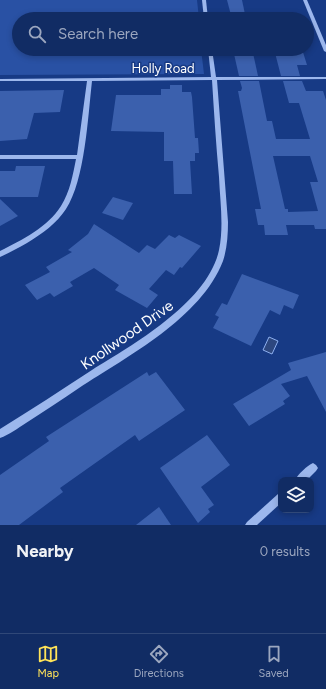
<!DOCTYPE html>
<style>
:root{--surface:#112c64;--page:#1e386d;--text:#f1f3f6;--muted:#9ca7bf;--line:#304878;--accent:#ffe358}
body{margin:0;font-family:Figtree,sans-serif;background:var(--page);color:var(--text)}
.controls{position:absolute;right:12px;bottom:12px;display:grid;overflow:hidden;border-radius:8px;box-shadow:0 2px 6px #0003}
.controls button{width:36px;height:36px;display:grid;place-items:center;padding:0;border:0;border-bottom:1px solid var(--line);background:var(--surface);color:var(--text);font:20px sans-serif}
.list{margin:0;padding:0;list-style:none}
h2{display:flex;justify-content:space-between;align-items:center;height:52px;margin:0;padding:0 16px;font-size:17px}
h2 small{font-size:13px;font-weight:400;color:var(--muted)}
.icon{flex:none;width:22px;height:22px;fill:none;stroke:currentColor;stroke-width:2;stroke-linecap:round;stroke-linejoin:round}
.map{position:relative;flex:none;width:326px;height:525px;overflow:hidden}
.search{position:absolute;background:var(--surface);box-shadow:0 2px 6px #0003;left:12px;right:12px;top:12px;height:44px;display:flex;align-items:center;gap:10px;box-sizing:border-box;padding:0 14px;border-radius:22px;color:var(--muted);font-size:15px}
.sheet{height:108px;background:var(--surface)}
nav{display:flex;justify-content:space-around;align-items:center;box-sizing:border-box;height:56px;border-top:1px solid var(--line);background:var(--surface);font-size:11px;color:var(--muted)}
nav a{display:grid;justify-items:center;gap:2px}
nav .on{color:var(--accent)}
.map>svg:first-child{display:block}
.green{fill:#2951a4}
.water{fill:#2d477f;stroke:#8eb0f0}
.building{fill:#3b60ad;fill-rule:evenodd}
.lines{fill:none;stroke-linecap:round;stroke-linejoin:round}
.minor{fill:#9cb7ed;fill-rule:evenodd}
.labels{text-anchor:middle;dominant-baseline:central;stroke-width:3;stroke-linejoin:round;paint-order:stroke}
.far-street-label{font-size:13px;fill:#fff;stroke:#173a85}
.street-label{font-size:15px;fill:#fff;stroke:#173a85}
</style>
<div class="map">
<svg width="326" height="525" viewBox="0 0 326 525">
<rect width="100%" height="100%" fill="#173a85"/>
<path class="green" d="M 0,0 L 197,0 L 199,19 L 19,19 L 19,49 L 201,49 L 204,74 L 0,75 Z"/>
<path class="water" d="M 269,337 L 278,341 L 272,354 L 263,350 Z"/>
<g class="building">
<path d="M 227,0 L 242,0 L 246,19 L 232,19 Z"/>
<path d="M 274,49 L 302,49 L 307,65 L 297,65 L 300,76 L 281,76 Z"/>
<path d="M 253,53 L 258,76 L 239,76 L 234,54 Z"/>
<path d="M 240,81 L 259,81 L 267,121 L 272,121 L 276,139 L 310,139 L 299,103 L 289,103 L 283,81 L 302,81 L 306,91 L 323,91 L 326,100 L 326,229 L 315,229 L 314,225 L 286,225 L 288,235 L 265,235 L 264,225 L 258,225 L 255,209 L 261,209 L 238,91 L 241,91 L 242,88 ZM 273,156 L 310,156 L 318,182 L 310,182 L 318,211 L 288,212 L 288,209 L 285,209 Z"/>
<path d="M 170,85 L 182,85 L 182,92 L 191,92 L 192,97 L 195,138 L 198,138 L 199,153 L 195,153 L 195,161 L 190,161 L 192,194 L 174,194 L 173,161 L 164,161 L 164,132 L 111,131 L 116,95 L 161,95 L 161,89 L 170,89 Z"/>
<path d="M 64,90 L 60,112 L 34,113 L 27,139 L 0,141 L 0,91 Z"/>
<path d="M 16,166 L 45,166 L 38,197 L 0,197 L 0,171 L 15,171 Z"/>
<path d="M 113,197 L 133,203 L 123,220 L 102,213 Z"/>
<path d="M 0,199 L 18,216 L 0,226 Z"/>
<path d="M 94,224 L 139,253 L 147,245 L 155,249 L 169,235 L 175,238 L 179,235 L 201,246 L 182,268 L 180,267 L 174,275 L 166,270 L 149,289 L 158,295 L 147,308 L 115,290 L 119,285 L 94,268 L 70,282 L 73,286 L 54,297 L 50,293 L 37,300 L 25,285 L 50,272 L 46,267 L 72,252 L 68,250 L 88,234 Z"/>
<path d="M 242,274 L 299,295 L 293,309 L 284,305 L 280,315 L 270,310 L 251,346 L 213,328 L 219,317 L 215,315 L 222,303 L 227,305 Z"/>
<path d="M 326,352 L 326,412 L 307,376 L 281,384 L 290,396 L 283,401 L 285,404 L 249,426 L 233,404 L 291,370 L 288,363 Z"/>
<path d="M 147,372 L 149,376 L 156,372 L 185,410 L 139,441 L 135,435 L 60,488 L 63,492 L 19,525 L 0,525 L 0,475 L 49,441 L 46,437 Z"/>
<path d="M 207,435 L 230,465 L 201,487 L 214,505 L 208,509 L 210,512 L 198,523 L 160,468 Z"/>
<path d="M 159,507 L 171,525 L 136,525 Z"/>
</g>
<g class="lines">
<g class="minor">
<path d="M 202,0 L 206,0 L 208,19 L 204,19 Z"/>
<path d="M 303,0 L 307,0 L 326,45 L 326,52 L 324,51 Z"/>
<path d="M 208,49 L 212,49 L 216,77 L 326,77 L 326,79 L 217,80 L 228,222 C 228,235 227,249 223,261 C 201,318 128,356 79,388 C 62,400 44,411 26,423 C 18,428 9,435 0,438 L 0,429 C 31,410 61,390 92,370 C 134,344 208,302 219,250 C 224,226 220,201 219,177 C 216,145 214,112 212,80 L 92,81 C 88,116 85,180 66,209 C 57,223 42,234 27,243 C 18,248 9,253 0,257 L 0,251 C 22,240 48,227 61,206 C 70,192 73,174 76,159 L 0,159 L 0,155 L 77,155 L 87,81 L 0,81 L 0,79 L 211,77 Z"/>
<path d="M 313,463 L 316,465 L 318,468 L 316,471 L 307,480 L 295,480 C 298,474 307,466 313,463 Z"/>
<path d="M 281,492 L 281,503 L 257,525 L 245,525 L 247,522 L 278,494 Z"/>
</g>
</g>
<g class="labels">
<g class="far-street-label">
<text x="163" y="68">Holly Road</text>
</g>
<g class="street-label">
<text transform="translate(127 335) rotate(-35)">Knollwood Drive</text>
</g>
</g>
</svg>
<div class="controls">
<button><svg class="icon" aria-label="layers" viewBox="0 0 24 24"><path d="M12 4l9 5-9 5-9-5zM3 14l9 5 9-5"/></svg></button>
</div>
<div class="search"><svg class="icon" aria-label="search" viewBox="0 0 24 24"><circle cx="10" cy="10" r="6"/><path d="M15 15l6 6"/></svg>Search here</div>
</div>
<section class="sheet">
<h2>Nearby<small>0 results</small></h2>
<ul class="list">
</ul>
</section>
<nav>
<a class="on"><svg class="icon" aria-label="map" viewBox="0 0 24 24"><path d="M3 6l6-2 6 2 6-2v14l-6 2-6-2-6 2zM9 4v14M15 6v14"/></svg>Map</a>
<a><svg class="icon" aria-label="directions" viewBox="0 0 24 24"><path d="M12 3l9 9-9 9-9-9zM9 14v-3h6M13 9l2 2-2 2"/></svg>Directions</a>
<a><svg class="icon" aria-label="saved" viewBox="0 0 24 24"><path d="M7 4h10v16l-5-4-5 4z"/></svg>Saved</a>
</nav>
